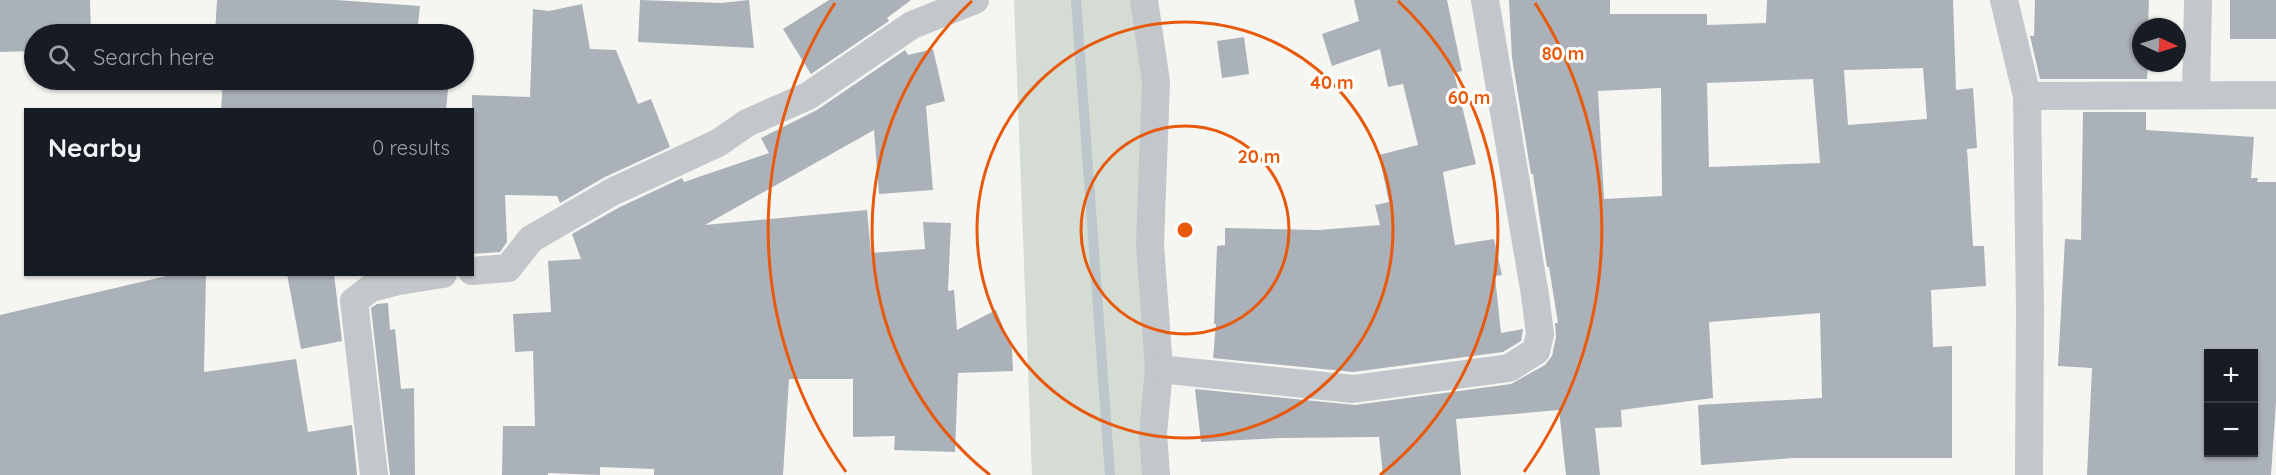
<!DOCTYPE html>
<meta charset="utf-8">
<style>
:root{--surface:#171b24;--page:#20242c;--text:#f1f3f6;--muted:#9ea1a6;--line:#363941}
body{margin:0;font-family:Quicksand,sans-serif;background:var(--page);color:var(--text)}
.controls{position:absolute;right:18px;bottom:18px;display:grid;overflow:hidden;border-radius:0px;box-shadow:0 2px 4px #0004}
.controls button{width:54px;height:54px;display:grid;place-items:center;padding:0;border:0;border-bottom:2px solid var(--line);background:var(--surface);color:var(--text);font:30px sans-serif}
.compass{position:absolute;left:2132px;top:18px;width:54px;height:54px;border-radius:50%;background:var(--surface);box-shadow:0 2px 4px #0004;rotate:94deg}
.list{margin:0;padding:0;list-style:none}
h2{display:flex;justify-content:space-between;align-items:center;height:78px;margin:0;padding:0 24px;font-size:26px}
h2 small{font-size:20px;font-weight:400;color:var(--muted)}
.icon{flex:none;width:33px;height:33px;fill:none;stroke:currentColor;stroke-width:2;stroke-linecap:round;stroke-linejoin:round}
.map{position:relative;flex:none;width:2276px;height:475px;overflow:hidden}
.search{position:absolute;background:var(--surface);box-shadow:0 2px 4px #0004;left:24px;top:24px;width:450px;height:66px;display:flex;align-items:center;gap:15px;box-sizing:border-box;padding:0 21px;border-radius:33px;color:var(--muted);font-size:22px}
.panel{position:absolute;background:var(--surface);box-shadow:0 2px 4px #0004;left:24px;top:108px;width:450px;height:168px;border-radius:0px}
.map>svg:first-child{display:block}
.green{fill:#d5dcd3}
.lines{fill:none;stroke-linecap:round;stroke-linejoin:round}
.stream{stroke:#bec6cd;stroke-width:10}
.building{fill:#abb1b8;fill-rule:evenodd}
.street{stroke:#c3c6ca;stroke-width:28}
.ring{fill:none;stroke:#e8590c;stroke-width:3}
.centre{fill:#e8590c;stroke:#fff;stroke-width:3}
.ring-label{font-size:18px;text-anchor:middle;font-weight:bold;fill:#e8590c;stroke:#fff;stroke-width:6;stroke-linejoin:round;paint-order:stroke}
</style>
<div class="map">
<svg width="2276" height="475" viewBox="0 0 2276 475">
<rect width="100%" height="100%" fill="#f5f6f2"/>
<path class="green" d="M 1014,0 L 1152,0 L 1153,475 L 1032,475 Z"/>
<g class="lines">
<path class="stream" d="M 1076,0 L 1110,475"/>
</g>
<g class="building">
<path d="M 0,0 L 90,0 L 91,34 L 34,34 L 34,51 L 0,52 Z"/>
<path d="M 217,0 L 336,0 L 420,6 L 417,34 L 215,34 Z"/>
<path d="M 640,0 L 721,3 L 749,0 L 754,48 L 638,42 Z"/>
<path d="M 829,0 L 911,0 L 887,18 L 889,21 L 811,74 L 783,29 Z"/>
<path d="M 1354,0 L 1447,0 L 1462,71 L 1454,73 L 1476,164 L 1443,172 L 1455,245 L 1494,239 L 1502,275 L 1495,276 L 1501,333 L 1523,329 L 1521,341 L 1503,352 L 1353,372 L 1213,358 L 1216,324 L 1214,324 L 1217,246 L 1225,245 L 1225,228 L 1319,230 L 1380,225 L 1375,205 L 1389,202 L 1379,155 L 1418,145 L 1403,84 L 1388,87 L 1380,49 L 1332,66 L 1322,34 L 1359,21 Z"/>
<path d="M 1509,0 L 1610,0 L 1610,14 L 1707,14 L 1707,25 L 1766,23 L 1767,0 L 1953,0 L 1956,90 L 1973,88 L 1977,148 L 1967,149 L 1973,246 L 1984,246 L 1986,286 L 1931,290 L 1933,347 L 1952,346 L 1952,458 L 1793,458 L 1701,465 L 1698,405 L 1822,398 L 1820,313 L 1709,322 L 1713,398 L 1621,410 L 1622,427 L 1595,428 L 1600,475 L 1566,475 L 1559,410 L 1456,419 L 1461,475 L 1383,475 L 1379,437 L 1281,438 L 1201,442 L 1195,389 L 1355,405 L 1511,384 L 1545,365 L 1552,356 L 1556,337 L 1555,323 L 1558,323 L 1549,267 L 1547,267 L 1533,174 L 1531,174 L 1512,58 ZM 1923,68 L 1927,119 L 1848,125 L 1844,70 ZM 1813,79 L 1820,163 L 1709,167 L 1707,83 ZM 1661,88 L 1662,196 L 1604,199 L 1598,91 Z"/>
<path d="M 2035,0 L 2149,0 L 2148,27 L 2141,27 L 2141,63 L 2148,63 L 2147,79 L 2040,79 L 2030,36 L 2034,36 Z"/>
<rect x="2230" y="0" width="46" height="39"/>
<path d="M 582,4 L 590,49 L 616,50 L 638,104 L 651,99 L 670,147 L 605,177 L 560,203 L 557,196 L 505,195 L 507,242 L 500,252 L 472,254 L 472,95 L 530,97 L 533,9 L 549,11 Z"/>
<path d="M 1244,37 L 1249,74 L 1222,78 L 1217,41 Z"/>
<path d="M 933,49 L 945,101 L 926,106 L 933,190 L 879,194 L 874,130 L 705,225 L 867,210 L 871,253 L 925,249 L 923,222 L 951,223 L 948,291 L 954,290 L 957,330 L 996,310 L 1012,349 L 1013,371 L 958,373 L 955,452 L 894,450 L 895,436 L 853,437 L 853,379 L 789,379 L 783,475 L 654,475 L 654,469 L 600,467 L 600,475 L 548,473 L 548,475 L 502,475 L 503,426 L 535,426 L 533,351 L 515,352 L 513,314 L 551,312 L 548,261 L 581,259 L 572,234 L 620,207 L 682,178 L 684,182 L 769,153 L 761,138 L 817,110 L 905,50 L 908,55 Z"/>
<path d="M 223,80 L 449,80 L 446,110 L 221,110 Z"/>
<path d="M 2083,112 L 2146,112 L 2146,130 L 2254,137 L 2251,178 L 2258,178 L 2257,182 L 2276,182 L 2276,402 L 2271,475 L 2087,475 L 2092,368 L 2058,366 L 2065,239 L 2081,240 ZM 2208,354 L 2253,354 L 2253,453 L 2208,453 Z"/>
<path d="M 175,274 L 206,274 L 204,372 L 296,359 L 308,432 L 352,425 L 357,475 L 0,475 L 0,315 Z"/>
<path d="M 287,274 L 334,274 L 342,341 L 301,349 Z"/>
<path d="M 388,303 L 390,330 L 395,329 L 401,389 L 414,388 L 415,475 L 390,475 L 371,308 L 377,304 Z"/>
</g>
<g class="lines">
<g class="street">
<path d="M 1144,0 L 1156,82 L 1150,244 L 1159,369 L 1153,434 L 1156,475"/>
<path d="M 2004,0 L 2027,96 L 2030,308 L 2029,475"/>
<path d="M 2196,95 L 2198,0"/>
<path d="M 2027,96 L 2276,95"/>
<path d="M 472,271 L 508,268 L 531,239 L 612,192 L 718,143 L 747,123 L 808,96 L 912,25 L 975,0"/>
<path d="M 1159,369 L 1353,389 L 1509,368 L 1536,351 L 1540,334 L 1535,295 L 1485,0"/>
<path d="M 374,475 L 354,301 L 371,288 L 399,281 L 443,274"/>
</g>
</g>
<g class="ring">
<circle cx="1185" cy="230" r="104"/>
<circle cx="1185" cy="230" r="208"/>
<path d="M990 475A313 313 0 0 1 972 1M1398 1A313 313 0 0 1 1380 475"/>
<path d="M846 472A417 417 0 0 1 835 3M1535 3A417 417 0 0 1 1524 472"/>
</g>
<circle cx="1185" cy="230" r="9" class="centre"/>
<g class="ring-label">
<text x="1563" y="60">80 m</text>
<text x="1332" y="89">40 m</text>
<text x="1469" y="104">60 m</text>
<text x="1259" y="163">20 m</text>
</g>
</svg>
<div class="controls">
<button>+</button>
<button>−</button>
</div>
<svg class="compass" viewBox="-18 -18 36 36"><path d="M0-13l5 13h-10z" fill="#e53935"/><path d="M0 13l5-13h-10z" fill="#9ea1a6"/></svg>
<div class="search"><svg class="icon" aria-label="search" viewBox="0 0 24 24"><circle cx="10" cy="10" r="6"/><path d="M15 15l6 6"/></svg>Search here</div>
<section class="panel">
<h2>Nearby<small>0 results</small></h2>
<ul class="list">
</ul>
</section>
</div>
